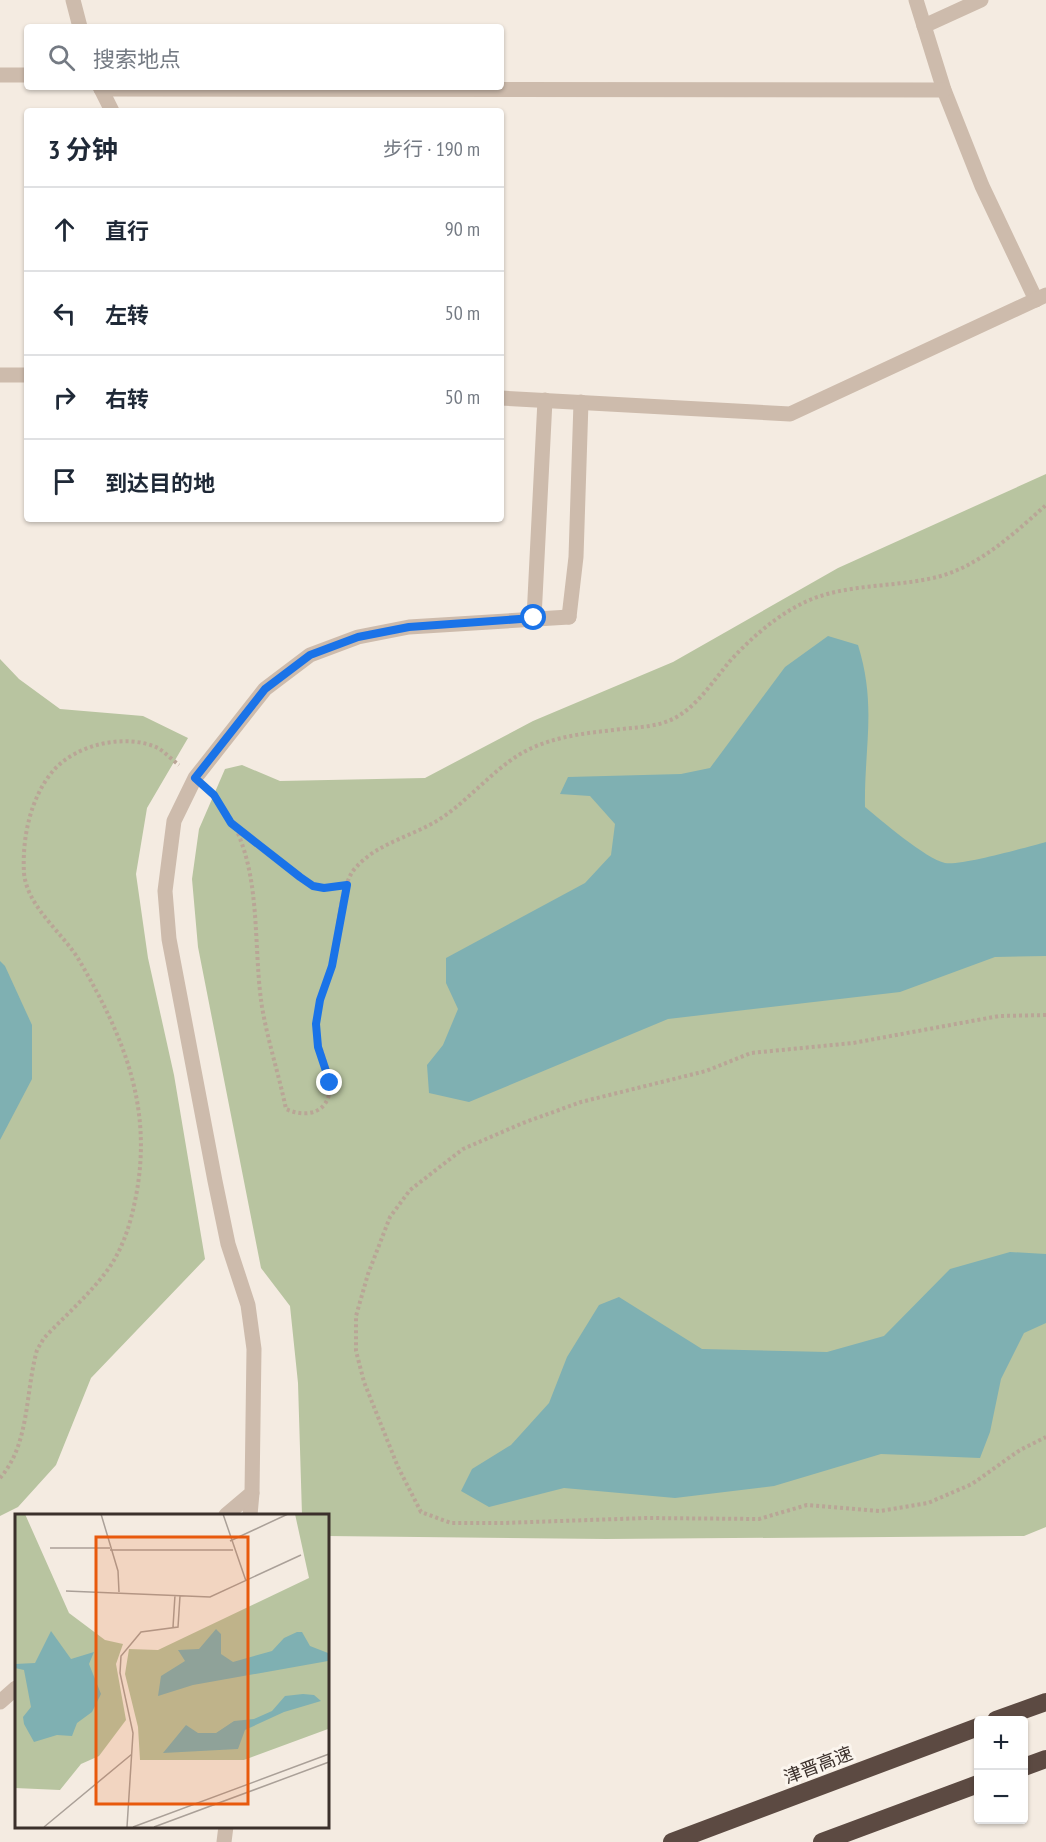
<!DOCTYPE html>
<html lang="zh">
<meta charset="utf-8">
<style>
:root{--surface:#fff;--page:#f2f2f3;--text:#1f2937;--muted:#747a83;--line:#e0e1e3}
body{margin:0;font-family:"PT Sans Narrow","Noto Sans SC",sans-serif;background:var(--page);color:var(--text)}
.controls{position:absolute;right:18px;bottom:18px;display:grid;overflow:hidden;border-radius:6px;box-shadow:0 2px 4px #0004}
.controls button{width:54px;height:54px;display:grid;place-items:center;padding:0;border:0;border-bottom:2px solid var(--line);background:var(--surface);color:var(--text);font:30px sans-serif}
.stop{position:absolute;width:18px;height:18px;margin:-14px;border:4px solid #1a73e8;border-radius:50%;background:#fff}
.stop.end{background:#1a73e8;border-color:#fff;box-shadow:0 2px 6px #0008}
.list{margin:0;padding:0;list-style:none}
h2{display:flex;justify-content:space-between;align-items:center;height:78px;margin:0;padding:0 24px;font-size:26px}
h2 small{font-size:20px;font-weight:400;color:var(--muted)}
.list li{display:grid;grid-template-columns:39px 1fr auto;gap:18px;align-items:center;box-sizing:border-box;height:84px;padding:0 24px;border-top:2px solid var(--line)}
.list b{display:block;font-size:22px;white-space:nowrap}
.list em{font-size:20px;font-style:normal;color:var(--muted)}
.icon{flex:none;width:33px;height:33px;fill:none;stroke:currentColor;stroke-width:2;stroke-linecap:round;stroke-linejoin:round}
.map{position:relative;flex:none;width:1046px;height:1842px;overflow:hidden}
.search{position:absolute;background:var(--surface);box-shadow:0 2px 4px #0004;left:24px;top:24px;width:480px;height:66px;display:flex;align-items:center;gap:15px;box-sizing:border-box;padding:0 21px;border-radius:6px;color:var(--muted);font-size:22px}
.panel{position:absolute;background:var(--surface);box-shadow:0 2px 4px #0004;left:24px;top:108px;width:480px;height:414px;border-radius:6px}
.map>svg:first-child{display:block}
.green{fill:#b8c4a0}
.water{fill:#7fb0b2}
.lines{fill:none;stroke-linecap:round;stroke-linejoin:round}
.path{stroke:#b9a596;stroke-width:4;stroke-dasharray:3 3;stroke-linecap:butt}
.service{stroke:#cdbbac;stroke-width:15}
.minor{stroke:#cdbbac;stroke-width:15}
.tertiary{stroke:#cdbbac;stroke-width:15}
.motorway{stroke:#5c4a42;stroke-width:18}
.route{stroke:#1a73e8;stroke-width:8}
.labels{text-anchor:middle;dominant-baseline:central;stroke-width:6;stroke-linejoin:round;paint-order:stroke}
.street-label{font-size:18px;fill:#3b302b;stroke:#fbf5ee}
.inset-road{fill:none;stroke:#aaa098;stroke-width:1.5}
.view{fill:#e8590c;fill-opacity:0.15;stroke:#e8590c;stroke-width:3}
.inset-edge{fill:none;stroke:#3b302b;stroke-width:3}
</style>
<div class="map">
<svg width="1046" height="1842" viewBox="0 0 1046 1842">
<rect width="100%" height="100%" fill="#f4ebe1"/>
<g class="green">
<path d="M 1046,474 L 1046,1527 L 1024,1536 L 606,1539 L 327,1536 L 327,1515 L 302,1515 L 298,1383 L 290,1306 L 261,1268 L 198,947 L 192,879 L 199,829 L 225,769 L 242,765 L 280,781 L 425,778 L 533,721 L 673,662 L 838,568 Z"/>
<path d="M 0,659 L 19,679 L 60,709 L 143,716 L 188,738 L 147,808 L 136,874 L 148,958 L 174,1075 L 205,1259 L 91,1378 L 56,1465 L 18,1507 L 0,1516 Z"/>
</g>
<g class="water">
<path d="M 828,636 L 858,645 C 877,706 864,747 865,807 C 881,820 926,859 945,863 C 962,866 1027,847 1046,842 L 1046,956 L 995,957 L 900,992 L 668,1019 L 469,1102 L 429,1093 L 427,1065 L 443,1045 L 458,1009 L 446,983 L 446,958 L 585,883 L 611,855 L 615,824 L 590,796 L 560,794 L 568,777 L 681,774 L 710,768 L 785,667 Z"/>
<path d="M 0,961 L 5,966 L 32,1025 L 32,1079 L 0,1140 Z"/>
<path d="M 1010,1252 L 1046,1254 L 1046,1323 L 1024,1333 L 1001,1379 L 990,1432 L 980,1458 L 881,1454 L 774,1486 L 675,1498 L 564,1488 L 489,1507 L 461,1491 L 472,1469 L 511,1445 L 549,1403 L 567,1357 L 599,1305 L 619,1297 L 702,1349 L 827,1352 L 884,1336 L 950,1269 Z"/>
</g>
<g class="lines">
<g class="path">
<path d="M 212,793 C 266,852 251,935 262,1007 C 268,1042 279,1075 286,1109 C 301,1116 321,1116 328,1098 C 336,1074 315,1048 317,1023 C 318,1003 327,985 332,965 C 339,935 337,901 351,874 C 356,865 370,854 379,849 C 400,837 424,830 443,817 C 475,795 499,762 534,747 C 560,736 586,733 614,730 C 634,727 654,728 673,719 C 697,707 713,681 730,661 C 751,638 775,617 803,603 C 844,583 893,588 937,577 C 978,567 1015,533 1046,505"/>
<path d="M 232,823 L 313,886 L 335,888 L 347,885"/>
<path d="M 1046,1015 L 999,1016 L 853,1043 L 751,1053 L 706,1071 L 581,1102 L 523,1123 L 463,1149 L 410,1190 L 390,1217 L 368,1274 L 356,1316 L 356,1351 L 364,1382 L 398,1467 L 421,1512 L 451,1523 L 503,1523 L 647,1518 L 759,1519 L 807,1505 L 880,1511 L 928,1503 L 972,1484 L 1020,1450 L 1046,1437"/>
<path d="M 0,1478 C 30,1444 25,1393 37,1350 L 44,1338 C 66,1315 91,1293 109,1268 C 124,1246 131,1222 136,1196 C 153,1107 124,1037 79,960 C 63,933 27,907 24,873 C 22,839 30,798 53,771 C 76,744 126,733 158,748 C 165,752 172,760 179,765"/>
</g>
<g class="service">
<path d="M 73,0 L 80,27"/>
<path d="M 916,0 L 944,90 L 982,186 L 1036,300"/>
<path d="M 924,26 L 981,0"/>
<path d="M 0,75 L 27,75"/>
<path d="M 100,87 L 112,111"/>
<path d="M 101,89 L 944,90"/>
<path d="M 0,375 L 27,375"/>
<path d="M 501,398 L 790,414 L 1046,295"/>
<path d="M 569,617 L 576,557 L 581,402"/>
<path d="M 534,618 L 545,400"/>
</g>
<g class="minor">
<path d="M 250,1515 L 252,1493"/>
<path d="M 224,1842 L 226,1826"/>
</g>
<g class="tertiary">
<path d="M 226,1515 L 252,1493 L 254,1349 L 248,1305 L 228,1244 L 215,1181 L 169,939 L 165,891 L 174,821 L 195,778 L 265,689 L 310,655 L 358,637 L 409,627 L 569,617"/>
<path d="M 0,1702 L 16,1688"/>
</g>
<g class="motorway">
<path d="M 996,1720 L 1046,1702"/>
<path d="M 1024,1767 L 1046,1759"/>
<path d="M 672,1842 L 978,1727"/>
<path d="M 822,1842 L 978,1784"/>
</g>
</g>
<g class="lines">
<path class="route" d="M 330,1083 L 318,1047 L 316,1024 L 320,1000 L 332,966 L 347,885 L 324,888 L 313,886 L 300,877 L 231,823 L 214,795 L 195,778 L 265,689 L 310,655 L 358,637 L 409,627 L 534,618"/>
</g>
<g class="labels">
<g class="street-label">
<text transform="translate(818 1765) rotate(-21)">津晋高速</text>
</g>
</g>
<g transform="translate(15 1514)">
<rect width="314" height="314" fill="#f4ebe1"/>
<path d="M 0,0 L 10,0 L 54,99 L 90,126 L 108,130 L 101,150 L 111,206 L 84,242 L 66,250 L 45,276 L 0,274 ZM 280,0 L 313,0 L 313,215 L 229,246 L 125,246 L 123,213 L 110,160 L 114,135 L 143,136 L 294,64 Z" fill="#b8c4a0"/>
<path d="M 201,115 L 206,120 L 206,140 L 218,148 L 257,137 L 269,124 L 282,118 L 287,118 L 295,132 L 313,139 L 313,147 L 178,171 L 143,182 L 146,162 L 170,147 L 163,136 L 184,135 ZM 36,117 L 56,145 L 79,138 L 74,150 L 86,180 L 77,198 L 62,209 L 57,222 L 42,221 L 19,228 L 9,210 L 8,203 L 16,193 L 9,156 L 0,154 L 0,150 L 20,149 ZM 288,180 L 299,181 L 306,187 L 269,198 L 230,216 L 223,235 L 148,239 L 171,211 L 183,219 L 201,219 L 219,207 L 239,205 L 257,197 L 270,182 Z" fill="#7fb0b2"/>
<path class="inset-road" d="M 86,0 L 103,57 L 104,78M 208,0 L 231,67M 215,27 L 273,0M 35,34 L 95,34M 95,36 L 218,36M 51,77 L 195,83 L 286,41M 158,113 L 160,81M 29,313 L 117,240M 112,313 L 118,219 L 105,159 L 106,142 L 126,118 L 163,113 L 165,82M 118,313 L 314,240M 139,313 L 314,248"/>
<path class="view" d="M 81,23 L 233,23 L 233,290 L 81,290 Z"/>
<rect width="314" height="314" class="inset-edge"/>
</g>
</svg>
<div class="controls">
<button>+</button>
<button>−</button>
</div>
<div class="stop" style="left:534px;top:618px"></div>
<div class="stop end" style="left:330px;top:1083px"></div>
<div class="search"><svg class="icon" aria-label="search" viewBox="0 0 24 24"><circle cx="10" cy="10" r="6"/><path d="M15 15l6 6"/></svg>搜索地点</div>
<section class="panel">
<h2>3 分钟<small>步行 · 190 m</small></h2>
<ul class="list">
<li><svg class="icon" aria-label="ahead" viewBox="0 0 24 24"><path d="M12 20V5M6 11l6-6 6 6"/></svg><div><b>直行</b></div><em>90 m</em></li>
<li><svg class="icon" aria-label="left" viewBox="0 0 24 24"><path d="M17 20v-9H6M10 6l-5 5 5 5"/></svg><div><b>左转</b></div><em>50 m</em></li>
<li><svg class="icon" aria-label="right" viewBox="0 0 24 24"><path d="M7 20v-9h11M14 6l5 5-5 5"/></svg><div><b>右转</b></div><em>50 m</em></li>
<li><svg class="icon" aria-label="arrive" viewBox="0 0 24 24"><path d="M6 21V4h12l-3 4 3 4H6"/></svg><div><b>到达目的地</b></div></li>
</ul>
</section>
</div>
